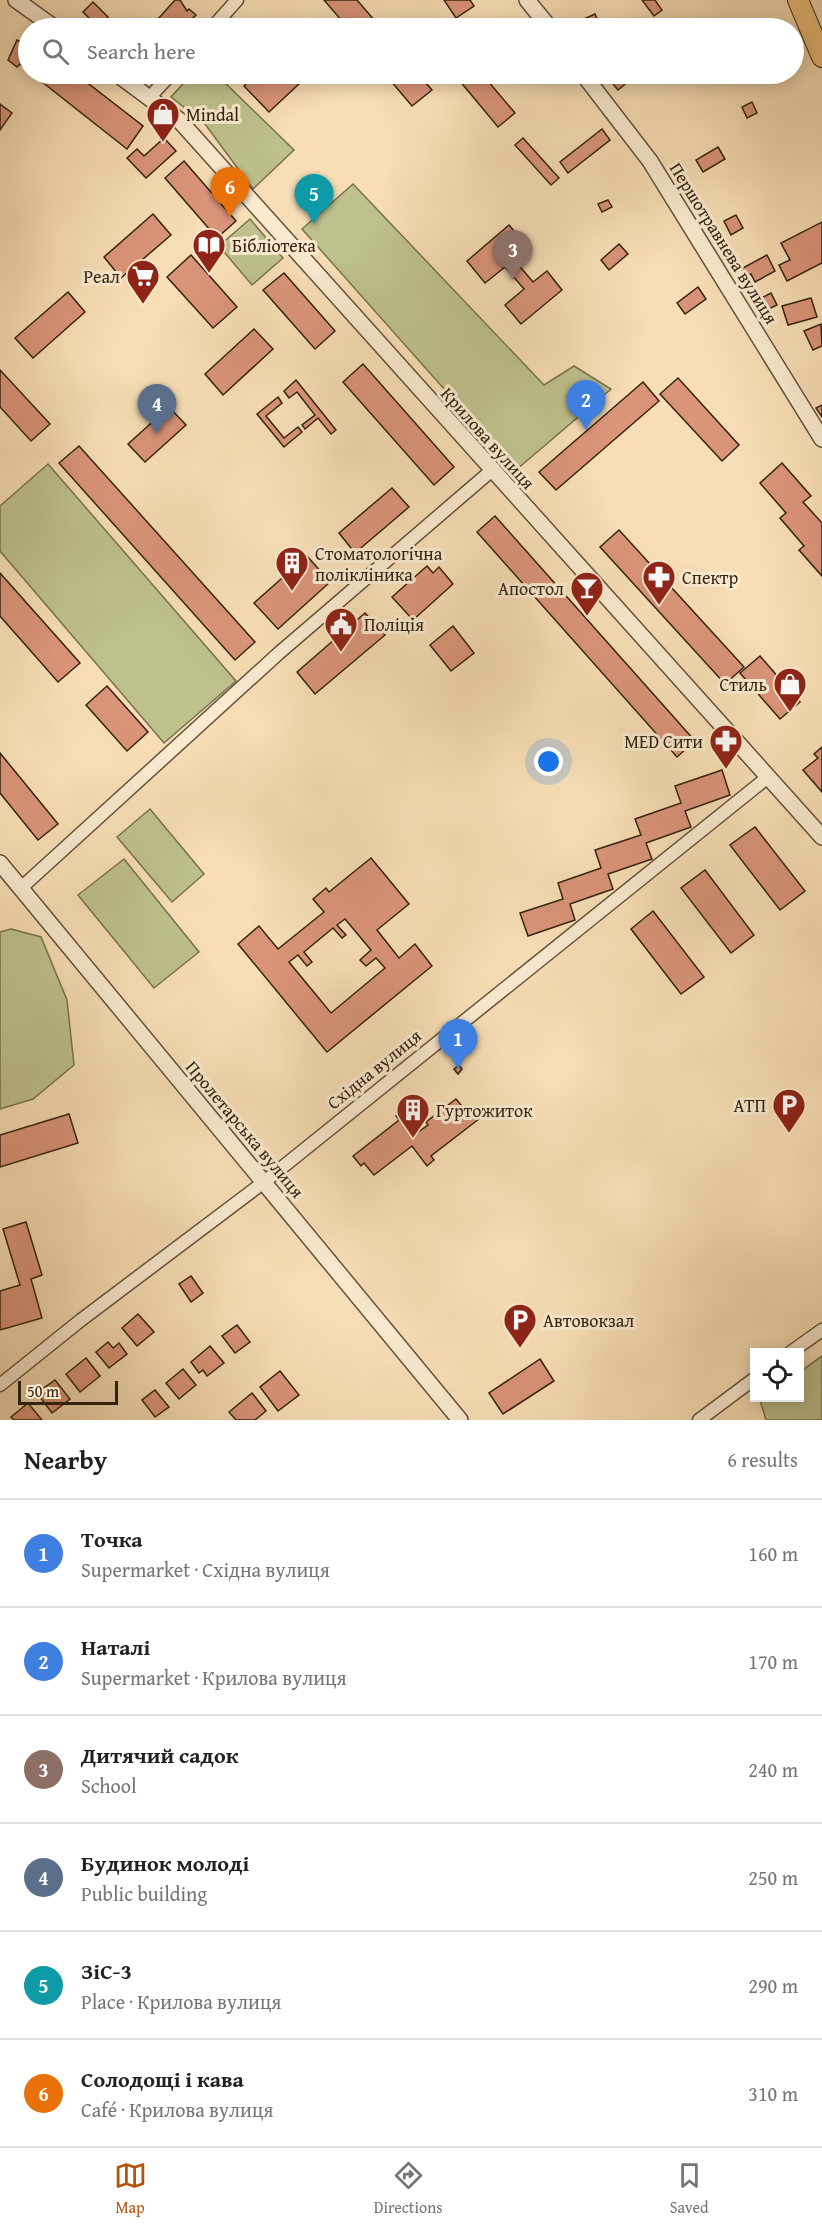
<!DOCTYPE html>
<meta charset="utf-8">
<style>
:root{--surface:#fff;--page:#f2f2f2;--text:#202124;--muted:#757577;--line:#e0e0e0;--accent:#b45309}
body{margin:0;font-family:"Gentium Book Plus",serif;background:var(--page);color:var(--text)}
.controls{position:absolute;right:18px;bottom:18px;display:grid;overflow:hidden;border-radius:0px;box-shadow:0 3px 15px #0003}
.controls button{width:54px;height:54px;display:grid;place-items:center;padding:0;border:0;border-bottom:2px solid var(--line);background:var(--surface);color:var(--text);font:30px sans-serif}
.scale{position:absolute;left:18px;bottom:15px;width:100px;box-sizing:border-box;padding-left:6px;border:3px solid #34230f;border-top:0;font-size:16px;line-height:21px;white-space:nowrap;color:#34230f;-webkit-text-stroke:4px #faead0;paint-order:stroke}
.you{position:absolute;left:549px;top:762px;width:21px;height:21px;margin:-15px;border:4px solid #fff;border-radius:50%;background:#1a73e8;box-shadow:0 0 0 9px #1a73e833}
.badge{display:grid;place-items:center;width:39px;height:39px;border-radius:50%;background:var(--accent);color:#fff;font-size:20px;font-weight:700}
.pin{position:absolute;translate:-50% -50px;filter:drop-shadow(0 2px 3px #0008)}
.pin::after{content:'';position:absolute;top:32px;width:21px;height:18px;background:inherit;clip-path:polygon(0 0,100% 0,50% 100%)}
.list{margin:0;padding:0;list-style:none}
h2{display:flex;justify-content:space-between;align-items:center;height:78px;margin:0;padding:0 24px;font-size:26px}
h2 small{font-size:20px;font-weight:400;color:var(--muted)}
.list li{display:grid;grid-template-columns:39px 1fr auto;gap:18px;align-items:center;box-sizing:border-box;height:108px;padding:0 24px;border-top:2px solid var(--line)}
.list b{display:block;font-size:22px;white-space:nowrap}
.list p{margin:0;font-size:20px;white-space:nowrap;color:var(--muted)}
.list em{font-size:20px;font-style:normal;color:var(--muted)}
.icon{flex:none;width:33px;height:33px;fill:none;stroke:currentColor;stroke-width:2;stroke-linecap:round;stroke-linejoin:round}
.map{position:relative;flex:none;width:822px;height:1420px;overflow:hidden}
.search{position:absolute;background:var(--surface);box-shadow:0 3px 15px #0003;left:18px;right:18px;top:18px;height:66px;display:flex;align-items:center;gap:15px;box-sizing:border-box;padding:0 21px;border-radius:33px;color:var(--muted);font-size:22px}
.sheet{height:726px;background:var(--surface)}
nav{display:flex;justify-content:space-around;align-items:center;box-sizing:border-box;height:84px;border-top:2px solid var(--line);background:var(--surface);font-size:16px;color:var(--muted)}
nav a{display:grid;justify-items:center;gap:3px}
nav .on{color:var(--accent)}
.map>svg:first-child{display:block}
.green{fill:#bec18d;stroke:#79724e;stroke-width:1.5}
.building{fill:#da947a;stroke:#34230f;stroke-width:1.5;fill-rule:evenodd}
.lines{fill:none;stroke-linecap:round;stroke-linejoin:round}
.minor-casing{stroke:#655239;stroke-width:15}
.tertiary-casing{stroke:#655239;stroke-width:18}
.trunk-casing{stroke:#34230f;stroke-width:22}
.minor{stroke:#faead0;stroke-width:12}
.tertiary{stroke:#faead0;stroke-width:15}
.trunk{stroke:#ecbf7b;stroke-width:20}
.labels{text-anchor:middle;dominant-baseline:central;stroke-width:6;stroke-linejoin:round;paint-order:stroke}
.poi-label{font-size:18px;fill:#34230f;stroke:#faead0;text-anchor:start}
.street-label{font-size:18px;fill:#34230f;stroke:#faead0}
</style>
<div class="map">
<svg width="822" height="1420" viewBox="0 0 822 1420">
<rect width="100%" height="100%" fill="#f7deb6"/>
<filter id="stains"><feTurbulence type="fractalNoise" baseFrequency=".00333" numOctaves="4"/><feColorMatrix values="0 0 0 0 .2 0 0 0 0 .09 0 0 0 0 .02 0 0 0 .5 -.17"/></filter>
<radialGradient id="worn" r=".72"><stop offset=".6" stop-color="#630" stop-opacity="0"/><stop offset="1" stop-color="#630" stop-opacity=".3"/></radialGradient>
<g class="green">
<path d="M 192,74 L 216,74 L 294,150 L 253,189 L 205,124 L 171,97 Z"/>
<path d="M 353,184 L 544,385 L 574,366 L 611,389 L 516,470 L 302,229 Z"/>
<path d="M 250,219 L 283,258 L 252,285 L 219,246 Z"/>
<path d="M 48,464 L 236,681 L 164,743 L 0,551 L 0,506 Z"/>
<path d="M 150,809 L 204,874 L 172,902 L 117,837 Z"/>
<path d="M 124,859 L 199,952 L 154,988 L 78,895 Z"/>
<path d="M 11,929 L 41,937 L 67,1000 L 74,1065 L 33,1099 L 0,1109 L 0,932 Z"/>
<path d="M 822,1356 L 822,1420 L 766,1420 L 760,1400 L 800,1398 L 800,1372 Z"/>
</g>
<g class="building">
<path d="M 175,0 L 180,0 L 187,11 L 189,9 L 196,15 L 188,23 L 190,25 L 187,28 L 150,28 Z"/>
<path d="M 324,0 L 357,0 L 381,28 L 348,28 Z"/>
<path d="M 444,0 L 470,0 L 474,6 L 456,18 Z"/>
<path d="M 642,0 L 655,0 L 662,10 L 654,16 Z"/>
<path d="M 93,2 L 108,17 L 98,27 L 83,12 Z"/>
<path d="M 595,14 L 601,28 L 577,28 L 575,23 Z"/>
<path d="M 17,40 L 28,46 L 28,70 L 20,64 L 17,67 L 8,60 Z"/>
<path d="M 32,74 L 76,74 L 143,126 L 127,149 Z"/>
<path d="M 257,74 L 291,74 L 300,83 L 269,112 L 244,86 Z"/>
<path d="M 385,74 L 418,74 L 432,90 L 412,106 Z"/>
<path d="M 454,74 L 482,74 L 515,113 L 498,127 Z"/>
<path d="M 605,74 L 625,74 L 630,80 L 618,90 Z"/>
<path d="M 752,102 L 757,113 L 747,118 L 742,107 Z"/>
<path d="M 0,104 L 12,113 L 0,130 Z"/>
<path d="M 602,129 L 610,140 L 568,173 L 560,162 Z"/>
<path d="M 164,138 L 176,151 L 146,178 L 127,158 L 137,149 L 144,156 Z"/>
<path d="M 523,138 L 559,178 L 551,185 L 515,145 Z"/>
<path d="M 718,147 L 725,159 L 703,172 L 696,160 Z"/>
<path d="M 184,161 L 236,221 L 217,238 L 165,178 Z"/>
<path d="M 608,200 L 612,207 L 602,212 L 598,204 Z"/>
<path d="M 153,214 L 171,235 L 121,278 L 104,257 Z"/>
<path d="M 736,215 L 743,228 L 731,235 L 724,221 Z"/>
<path d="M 822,222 L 822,263 L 787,281 L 779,265 L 790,260 L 781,243 Z"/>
<path d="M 509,225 L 525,244 L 511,256 L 533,282 L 547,271 L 562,290 L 521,324 L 505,305 L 524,289 L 505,267 L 485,283 L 467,261 Z"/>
<path d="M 619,244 L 628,254 L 609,270 L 601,260 Z"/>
<path d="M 191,255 L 237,307 L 213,328 L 167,277 Z"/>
<path d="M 767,255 L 775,271 L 755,282 L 751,274 L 746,277 L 741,269 Z"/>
<path d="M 284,273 L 335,331 L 315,349 L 263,290 Z"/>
<path d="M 698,287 L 706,299 L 685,314 L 677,303 Z"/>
<path d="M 68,292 L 85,312 L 33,358 L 15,338 Z"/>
<path d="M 771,293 L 777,305 L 760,313 L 754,302 Z"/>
<path d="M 811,298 L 817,317 L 788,325 L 782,306 Z"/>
<path d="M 821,324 L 822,346 L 813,350 L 804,331 Z"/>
<path d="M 254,329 L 273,349 L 223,395 L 205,374 Z"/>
<path d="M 363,364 L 454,467 L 434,485 L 343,382 Z"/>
<path d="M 0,370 L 50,424 L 31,441 L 0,407 Z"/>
<path d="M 678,378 L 739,445 L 722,461 L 660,394 Z"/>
<path d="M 296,380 L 336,430 L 331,434 L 318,418 L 305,429 L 302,425 L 315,415 L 297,392 L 289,398 L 284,391 Z"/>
<path d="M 643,382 L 659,401 L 556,490 L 539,472 Z"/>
<path d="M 278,397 L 282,403 L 266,416 L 284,438 L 298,427 L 302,432 L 284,447 L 257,414 Z"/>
<path d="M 822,405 L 822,417 L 816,408 Z"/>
<path d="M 169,407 L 186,425 L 145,462 L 128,444 Z"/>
<path d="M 79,446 L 255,642 L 235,660 L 59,463 Z"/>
<path d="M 782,463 L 811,496 L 803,502 L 822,523 L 822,576 L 799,550 L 804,546 L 780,518 L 786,513 L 760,483 Z"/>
<path d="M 392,488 L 409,507 L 355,553 L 339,533 Z"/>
<path d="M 495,516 L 695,741 L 677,757 L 477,532 Z"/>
<path d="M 619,530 L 744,667 L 725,684 L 600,547 Z"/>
<path d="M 307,556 L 330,582 L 278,629 L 254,603 Z"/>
<path d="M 427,566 L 433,573 L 439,567 L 453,584 L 413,620 L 392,597 Z"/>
<path d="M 0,573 L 80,663 L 58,682 L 0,616 Z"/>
<path d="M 365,613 L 385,635 L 315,694 L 297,672 Z"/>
<path d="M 453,626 L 474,653 L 451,671 L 430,645 Z"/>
<path d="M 760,656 L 800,702 L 780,719 L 740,673 Z"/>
<path d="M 107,686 L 148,732 L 127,751 L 86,705 Z"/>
<path d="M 822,747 L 822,792 L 803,770 L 818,758 L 814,754 Z"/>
<path d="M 0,753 L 58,824 L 38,840 L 0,793 Z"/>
<path d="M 722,770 L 730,795 L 685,811 L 691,827 L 646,843 L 652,859 L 608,874 L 613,889 L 570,904 L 575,920 L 528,936 L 520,913 L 563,899 L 558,883 L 601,868 L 595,850 L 641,835 L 635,819 L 681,803 L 675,786 Z"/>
<path d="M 755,827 L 805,891 L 780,910 L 730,845 Z"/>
<path d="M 371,858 L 409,904 L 377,930 L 399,958 L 415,944 L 432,966 L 327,1052 L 238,944 L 259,926 L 278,949 L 324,912 L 313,899 L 326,888 L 329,892 ZM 345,919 L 371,950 L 360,960 L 366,966 L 376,958 L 385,968 L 331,1013 L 289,962 L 298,955 L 307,966 L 312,962 L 304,952 L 333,928 L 342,938 L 346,935 L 337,925 Z"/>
<path d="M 705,870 L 754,935 L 731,953 L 681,888 Z"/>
<path d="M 653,911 L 704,977 L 681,994 L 631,929 Z"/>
<path d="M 459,1065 L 462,1069 L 458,1074 L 454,1069 Z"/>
<path d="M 456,1099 L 466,1111 L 470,1108 L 479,1119 L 431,1156 L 434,1160 L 427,1166 L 412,1146 L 374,1175 L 364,1163 L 361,1166 L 353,1156 L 399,1120 L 396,1116 L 402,1112 L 418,1132 L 428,1125 L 426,1122 Z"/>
<path d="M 69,1114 L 78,1143 L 0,1167 L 0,1135 Z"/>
<path d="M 26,1222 L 42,1275 L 31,1279 L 42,1318 L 0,1330 L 0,1291 L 20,1285 L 3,1229 Z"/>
<path d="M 191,1276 L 203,1293 L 191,1302 L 179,1284 Z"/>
<path d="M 138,1314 L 154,1332 L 137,1346 L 122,1328 Z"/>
<path d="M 237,1325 L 250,1342 L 235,1353 L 222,1336 Z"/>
<path d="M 108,1342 L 113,1348 L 119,1343 L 127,1354 L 109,1368 L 96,1352 Z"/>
<path d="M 210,1346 L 224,1363 L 207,1376 L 203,1370 L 199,1373 L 191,1362 Z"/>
<path d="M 86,1358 L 100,1376 L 80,1392 L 66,1374 Z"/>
<path d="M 540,1359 L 554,1381 L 503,1414 L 489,1393 Z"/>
<path d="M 183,1369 L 196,1385 L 179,1399 L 166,1383 Z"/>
<path d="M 280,1371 L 299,1395 L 278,1411 L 260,1387 Z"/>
<path d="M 55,1380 L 70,1399 L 52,1413 L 37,1393 Z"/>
<path d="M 155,1390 L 169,1407 L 155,1417 L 142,1400 Z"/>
<path d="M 252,1393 L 266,1411 L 255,1420 L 236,1420 L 229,1412 Z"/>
<path d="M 28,1403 L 42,1420 L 14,1420 L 11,1417 Z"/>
</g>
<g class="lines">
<g class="minor-casing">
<g id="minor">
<path d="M 212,28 L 237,0"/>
<path d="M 149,98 L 171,74"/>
<path d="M 21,888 L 279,653 L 491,471"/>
<path d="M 791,1352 L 822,1330"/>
<path d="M 0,1385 L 81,1320 L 264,1182 L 768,777"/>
<path d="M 699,1420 L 754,1379"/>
</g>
</g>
<g class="tertiary-casing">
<g id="tertiary">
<path d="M 16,0 L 55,28"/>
<path d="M 527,0 L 550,28"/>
<path d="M 117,74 L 179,120 L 822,837"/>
<path d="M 583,74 L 650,161 L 822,439"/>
<path d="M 0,863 L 460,1420"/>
</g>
</g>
<g class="trunk-casing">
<path id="trunk" d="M 798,0 L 822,57"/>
</g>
<use href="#minor" class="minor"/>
<use href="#tertiary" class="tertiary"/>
<use href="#trunk" class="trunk"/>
</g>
<defs>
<g id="shop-pin" transform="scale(1.725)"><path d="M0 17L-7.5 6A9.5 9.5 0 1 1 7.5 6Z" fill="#8f2418" stroke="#faead0"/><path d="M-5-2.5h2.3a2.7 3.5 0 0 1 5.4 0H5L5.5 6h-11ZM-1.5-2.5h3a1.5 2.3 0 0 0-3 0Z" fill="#fff"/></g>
<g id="library-pin" transform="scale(1.725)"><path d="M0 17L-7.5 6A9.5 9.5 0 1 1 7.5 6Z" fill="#8f2418" stroke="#faead0"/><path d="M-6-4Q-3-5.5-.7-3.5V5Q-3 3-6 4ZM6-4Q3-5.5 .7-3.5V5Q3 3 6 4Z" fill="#fff"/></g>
<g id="supermarket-pin" transform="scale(1.725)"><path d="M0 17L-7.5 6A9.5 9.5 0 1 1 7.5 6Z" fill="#8f2418" stroke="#faead0"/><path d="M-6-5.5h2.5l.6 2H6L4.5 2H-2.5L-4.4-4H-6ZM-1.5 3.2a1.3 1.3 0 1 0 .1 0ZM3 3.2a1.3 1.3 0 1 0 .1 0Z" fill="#fff"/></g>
<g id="building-pin" transform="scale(1.725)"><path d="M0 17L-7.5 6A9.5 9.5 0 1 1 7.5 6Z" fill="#8f2418" stroke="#faead0"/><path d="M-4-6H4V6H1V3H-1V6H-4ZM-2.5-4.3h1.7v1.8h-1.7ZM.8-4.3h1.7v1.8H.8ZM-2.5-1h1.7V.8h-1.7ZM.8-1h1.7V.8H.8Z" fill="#fff"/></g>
<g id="pharmacy-pin" transform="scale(1.725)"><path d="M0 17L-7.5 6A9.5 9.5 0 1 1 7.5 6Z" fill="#8f2418" stroke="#faead0"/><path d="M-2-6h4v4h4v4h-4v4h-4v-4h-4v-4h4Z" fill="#fff"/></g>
<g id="bar-pin" transform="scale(1.725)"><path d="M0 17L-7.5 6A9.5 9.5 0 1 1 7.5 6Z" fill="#8f2418" stroke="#faead0"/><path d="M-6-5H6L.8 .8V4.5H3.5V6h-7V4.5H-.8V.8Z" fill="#fff"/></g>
<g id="civic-pin" transform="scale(1.725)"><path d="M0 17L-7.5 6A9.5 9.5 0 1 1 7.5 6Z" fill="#8f2418" stroke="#faead0"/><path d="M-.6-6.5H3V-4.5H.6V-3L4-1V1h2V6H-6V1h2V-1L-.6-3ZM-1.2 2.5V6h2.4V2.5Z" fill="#fff"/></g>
<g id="parking-pin" transform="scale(1.725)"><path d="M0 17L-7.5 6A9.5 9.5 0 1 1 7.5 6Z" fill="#8f2418" stroke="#faead0"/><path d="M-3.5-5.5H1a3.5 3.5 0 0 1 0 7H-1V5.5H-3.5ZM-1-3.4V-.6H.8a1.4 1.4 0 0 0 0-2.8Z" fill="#fff"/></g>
</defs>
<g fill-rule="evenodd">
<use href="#shop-pin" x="163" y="114"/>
<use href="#library-pin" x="209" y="245"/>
<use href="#supermarket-pin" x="143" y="276"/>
<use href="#building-pin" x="292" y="563"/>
<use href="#pharmacy-pin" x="659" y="577"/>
<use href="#bar-pin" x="587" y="588"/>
<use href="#civic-pin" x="341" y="624"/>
<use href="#shop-pin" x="790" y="684"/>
<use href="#pharmacy-pin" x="726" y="741"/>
<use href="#parking-pin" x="789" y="1105"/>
<use href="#building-pin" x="413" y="1110"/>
<use href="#parking-pin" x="520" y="1320"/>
</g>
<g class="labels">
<g class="poi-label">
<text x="186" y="114">Mindal</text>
<text x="232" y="245">Бібліотека</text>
<text x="120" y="276" text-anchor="end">Реал</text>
<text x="315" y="553">Стоматологічна<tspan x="315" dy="21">полікліника</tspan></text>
<text x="682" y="577">Спектр</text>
<text x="564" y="588" text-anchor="end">Апостол</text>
<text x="364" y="624">Поліція</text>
<text x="767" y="684" text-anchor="end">Стиль</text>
<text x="703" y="741" text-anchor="end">MED Сити</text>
<text x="766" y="1105" text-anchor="end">АТП</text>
<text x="436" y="1110">Гуртожиток</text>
<text x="543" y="1320">Автовокзал</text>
</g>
<g class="street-label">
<text transform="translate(724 243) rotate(58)">Першотравнева вулиця</text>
<text transform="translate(488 438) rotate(48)">Крилова вулиця</text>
<text transform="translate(374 1069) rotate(-39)">Східна вулиця</text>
<text transform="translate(245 1129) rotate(50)">Пролетарська вулиця</text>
</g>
</g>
<rect width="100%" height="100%" filter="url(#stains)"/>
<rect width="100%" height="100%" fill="url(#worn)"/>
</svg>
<div class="controls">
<button><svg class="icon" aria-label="locate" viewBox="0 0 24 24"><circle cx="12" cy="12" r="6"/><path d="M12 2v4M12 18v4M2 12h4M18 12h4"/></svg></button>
</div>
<div class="scale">50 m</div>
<div class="you"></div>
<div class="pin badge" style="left:458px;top:1069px;background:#3f7fe0">1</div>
<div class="pin badge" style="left:586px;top:430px;background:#3f7fe0">2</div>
<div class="pin badge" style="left:513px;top:280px;background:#8d6e63">3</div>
<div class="pin badge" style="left:157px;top:434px;background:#5c6f8a">4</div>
<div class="pin badge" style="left:314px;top:224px;background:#0f9aa8">5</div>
<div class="pin badge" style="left:230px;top:217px;background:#e8710a">6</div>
<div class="search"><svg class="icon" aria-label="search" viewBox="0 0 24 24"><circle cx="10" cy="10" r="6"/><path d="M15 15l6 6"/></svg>Search here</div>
</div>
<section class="sheet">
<h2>Nearby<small>6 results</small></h2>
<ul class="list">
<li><span class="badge" style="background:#3f7fe0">1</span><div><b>Точка</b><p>Supermarket · Східна вулиця</p></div><em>160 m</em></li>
<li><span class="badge" style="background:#3f7fe0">2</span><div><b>Наталі</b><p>Supermarket · Крилова вулиця</p></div><em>170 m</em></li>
<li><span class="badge" style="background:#8d6e63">3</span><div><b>Дитячий садок</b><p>School</p></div><em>240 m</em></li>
<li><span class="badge" style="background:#5c6f8a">4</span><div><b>Будинок молоді</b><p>Public building</p></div><em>250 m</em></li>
<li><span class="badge" style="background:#0f9aa8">5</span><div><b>ЗіС-3</b><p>Place · Крилова вулиця</p></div><em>290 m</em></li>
<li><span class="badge" style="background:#e8710a">6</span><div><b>Солодощі і кава</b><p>Café · Крилова вулиця</p></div><em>310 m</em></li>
</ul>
</section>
<nav>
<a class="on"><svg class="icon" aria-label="map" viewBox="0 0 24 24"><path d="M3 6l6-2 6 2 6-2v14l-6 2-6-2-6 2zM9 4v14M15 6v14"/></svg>Map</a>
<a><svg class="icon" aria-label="directions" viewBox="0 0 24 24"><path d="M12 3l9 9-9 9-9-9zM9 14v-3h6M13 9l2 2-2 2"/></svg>Directions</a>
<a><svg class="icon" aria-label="saved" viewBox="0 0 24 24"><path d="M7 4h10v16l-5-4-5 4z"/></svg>Saved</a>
</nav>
